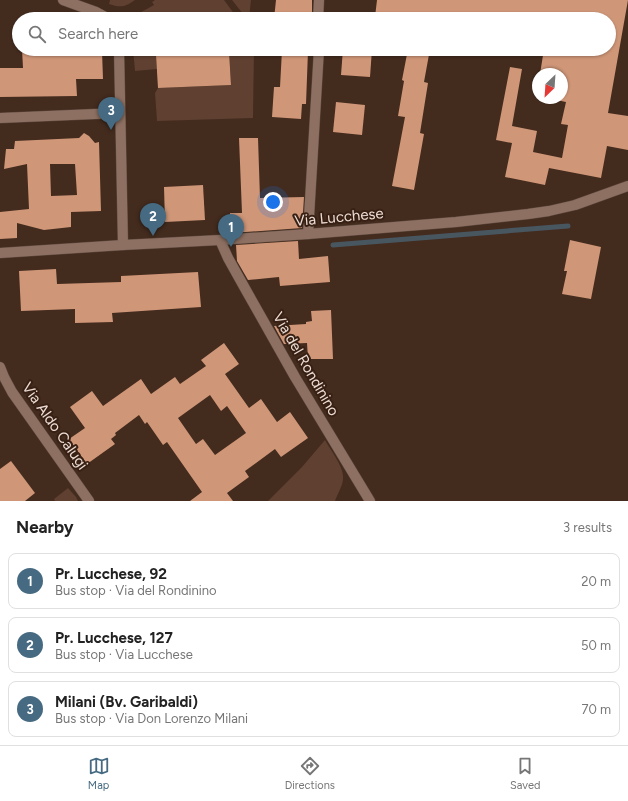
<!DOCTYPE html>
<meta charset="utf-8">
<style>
:root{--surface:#fff;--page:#f6f6f6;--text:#222;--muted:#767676;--line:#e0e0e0;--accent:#466a81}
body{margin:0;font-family:Figtree,sans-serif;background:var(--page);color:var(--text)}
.compass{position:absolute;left:532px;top:68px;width:36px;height:36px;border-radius:50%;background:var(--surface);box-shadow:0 1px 3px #0004;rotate:205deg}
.you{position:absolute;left:273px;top:202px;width:14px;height:14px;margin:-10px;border:3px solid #fff;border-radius:50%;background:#1a73e8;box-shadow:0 0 0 6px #1a73e833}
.badge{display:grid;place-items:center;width:26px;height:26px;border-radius:50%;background:var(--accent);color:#fff;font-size:13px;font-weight:700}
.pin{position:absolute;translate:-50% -33px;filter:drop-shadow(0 1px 2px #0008)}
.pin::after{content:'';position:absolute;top:21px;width:14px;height:12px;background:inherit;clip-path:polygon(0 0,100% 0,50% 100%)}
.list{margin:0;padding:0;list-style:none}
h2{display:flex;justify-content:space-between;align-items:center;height:52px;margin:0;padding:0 16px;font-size:17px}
h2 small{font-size:13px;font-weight:400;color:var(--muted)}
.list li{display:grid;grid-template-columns:26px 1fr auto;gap:12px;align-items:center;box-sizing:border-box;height:56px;margin:0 8px 8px;padding:0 8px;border:1px solid var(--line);border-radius:8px}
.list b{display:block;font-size:15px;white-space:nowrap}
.list p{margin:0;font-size:13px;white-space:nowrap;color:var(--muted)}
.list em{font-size:13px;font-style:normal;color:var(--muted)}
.icon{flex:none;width:22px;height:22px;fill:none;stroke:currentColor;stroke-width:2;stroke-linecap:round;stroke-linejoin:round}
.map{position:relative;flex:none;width:628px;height:501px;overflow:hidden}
.search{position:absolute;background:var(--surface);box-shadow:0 1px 3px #0004;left:12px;right:12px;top:12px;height:44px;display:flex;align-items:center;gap:10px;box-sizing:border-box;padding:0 14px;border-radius:22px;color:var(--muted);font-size:15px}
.sheet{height:244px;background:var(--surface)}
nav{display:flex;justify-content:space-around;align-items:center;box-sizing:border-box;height:56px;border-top:1px solid var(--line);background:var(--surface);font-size:11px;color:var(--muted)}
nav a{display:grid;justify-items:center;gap:2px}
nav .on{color:var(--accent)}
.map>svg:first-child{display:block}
.green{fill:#5f4031}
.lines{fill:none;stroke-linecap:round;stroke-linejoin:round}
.stream{stroke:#485660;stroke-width:5}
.building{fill:#cf9678;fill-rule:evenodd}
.minor-casing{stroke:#5c483d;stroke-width:11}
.minor{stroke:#8d7062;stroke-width:10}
.labels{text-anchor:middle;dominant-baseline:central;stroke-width:4;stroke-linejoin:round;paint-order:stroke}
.street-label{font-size:15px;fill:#edddd5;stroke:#382114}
</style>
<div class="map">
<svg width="628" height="501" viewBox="0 0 628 501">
<rect width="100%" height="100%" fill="#432b1e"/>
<g class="green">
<path d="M 110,0 L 135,0 C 125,7 121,8 109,4 Z"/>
<path d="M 155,0 L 224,0 L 238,19 L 132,19 L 134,16 L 154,5 L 152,2 Z"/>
<path d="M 232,0 L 251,0 L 249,19 L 247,19 Z"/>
<path d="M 133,49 L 254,49 L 253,118 L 157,121 L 155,93 L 158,88 L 231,85 L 229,52 L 156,55 L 157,69 L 135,71 Z"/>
<path d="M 325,440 C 331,451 345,468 343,480 C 342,487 337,495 335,501 L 268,501 L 302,467 Z"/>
<path d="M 68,488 L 76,497 L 78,501 L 55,501 L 54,499 Z"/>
</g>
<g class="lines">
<path class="stream" d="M 333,245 L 568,226"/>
</g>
<g class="building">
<path d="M 276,0 L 312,0 L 312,19 L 274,19 Z"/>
<path d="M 377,0 L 628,0 L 608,113 L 628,116 L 628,150 L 607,146 L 601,178 L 549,168 L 545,185 L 505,177 L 512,143 L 496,140 L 510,67 L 522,69 L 512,126 L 537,131 L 533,152 L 562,158 L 568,125 L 561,124 L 566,102 L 546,98 L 562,98 L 562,74 L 540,74 L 544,49 L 609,49 L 609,19 L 394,19 L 375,17 Z"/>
<path d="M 22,49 L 52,49 L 52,51 L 102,51 L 103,79 L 76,79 L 77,96 L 0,97 L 0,68 L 23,68 Z"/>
<path d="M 343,49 L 372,49 L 370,77 L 341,75 Z"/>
<path d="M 408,49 L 430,49 L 424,82 L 428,83 L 420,133 L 424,134 L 414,190 L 392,186 L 405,117 L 398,116 L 404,81 L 402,80 Z"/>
<path d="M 282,50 L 308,51 L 306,104 L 302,104 L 301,119 L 272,117 L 274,87 L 280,87 Z"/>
<path d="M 229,52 L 231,85 L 158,88 L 156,55 Z"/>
<path d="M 336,102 L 365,105 L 362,135 L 333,132 Z"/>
<path d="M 84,133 L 89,136 L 95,143 L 99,142 L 101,211 L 71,212 L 71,227 L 44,230 L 17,223 L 17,238 L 0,239 L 0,212 L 29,209 L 27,164 L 4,169 L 6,149 L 14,149 L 15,141 L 79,138 ZM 50,164 L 75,164 L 77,195 L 51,196 Z"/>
<path d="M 239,138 L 258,138 L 260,198 L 304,197 L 302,228 L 231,233 L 230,213 L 242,213 Z"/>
<path d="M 203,185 L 205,220 L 165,222 L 164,187 Z"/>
<path d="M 570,240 L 601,247 L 591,299 L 562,294 L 567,271 L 564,271 Z"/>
<path d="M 298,241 L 299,259 L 328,256 L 330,282 L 280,286 L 279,277 L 248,280 L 237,261 L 236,245 Z"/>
<path d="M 56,269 L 57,284 L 121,282 L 121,276 L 198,272 L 201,307 L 112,313 L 113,322 L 75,323 L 75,309 L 21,311 L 19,271 Z"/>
<path d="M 331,310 L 333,359 L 308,359 L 307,343 L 284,344 L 274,326 L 306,324 L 306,322 L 312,321 L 311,311 Z"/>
<path d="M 224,343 L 239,364 L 225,374 L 249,408 L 261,399 L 277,422 L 290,412 L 308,438 L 281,457 L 275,449 L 245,471 L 249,477 L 227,493 L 233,501 L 190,501 L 202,492 L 167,442 L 163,445 L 147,422 L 145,424 L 139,415 L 115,433 L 116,435 L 111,439 L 115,444 L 87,464 L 69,439 L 85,428 L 70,407 L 92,391 L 103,406 L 141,379 L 151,394 L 175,377 L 180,384 L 206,366 L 201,360 ZM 210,395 L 221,411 L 227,406 L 246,433 L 215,455 L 203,439 L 196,444 L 178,418 Z"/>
<path d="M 11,461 L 35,493 L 25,501 L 0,501 L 0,469 Z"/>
</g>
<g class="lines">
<g class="minor-casing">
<g id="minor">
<path d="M 63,0 L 96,12 L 109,19"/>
<path d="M 318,19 L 319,0"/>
<path d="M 119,49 L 123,245"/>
<path d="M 0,118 L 119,113"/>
<path d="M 308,234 L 319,49"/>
<path d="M 220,240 L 228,258 L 247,292 L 295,377 L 370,501"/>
<path d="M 0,253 L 123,245 L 220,240 L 308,234 L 456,222 L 528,214 L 549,211 L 575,205 L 628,186"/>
<path d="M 0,367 L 4,377 L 12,392 L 89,501"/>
</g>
</g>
<use href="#minor" class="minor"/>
</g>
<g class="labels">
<g class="street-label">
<text transform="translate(339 217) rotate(-5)">Via Lucchese</text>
<text transform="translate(306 364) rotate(60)">Via del Rondinino</text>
<text transform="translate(55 426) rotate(55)">Via Aldo Calugi</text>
</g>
</g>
</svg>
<svg class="compass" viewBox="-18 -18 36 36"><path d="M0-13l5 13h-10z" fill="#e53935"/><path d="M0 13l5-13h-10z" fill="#767676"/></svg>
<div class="you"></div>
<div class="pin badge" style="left:231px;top:247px">1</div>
<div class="pin badge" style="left:153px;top:236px">2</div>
<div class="pin badge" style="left:111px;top:130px">3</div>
<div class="search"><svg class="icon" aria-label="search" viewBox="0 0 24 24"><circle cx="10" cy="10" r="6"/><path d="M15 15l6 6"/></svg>Search here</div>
</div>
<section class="sheet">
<h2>Nearby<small>3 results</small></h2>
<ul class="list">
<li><span class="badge">1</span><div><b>Pr. Lucchese, 92</b><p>Bus stop · Via del Rondinino</p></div><em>20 m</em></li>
<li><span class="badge">2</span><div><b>Pr. Lucchese, 127</b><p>Bus stop · Via Lucchese</p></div><em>50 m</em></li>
<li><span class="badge">3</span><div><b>Milani (Bv. Garibaldi)</b><p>Bus stop · Via Don Lorenzo Milani</p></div><em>70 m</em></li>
</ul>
</section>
<nav>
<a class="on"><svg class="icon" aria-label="map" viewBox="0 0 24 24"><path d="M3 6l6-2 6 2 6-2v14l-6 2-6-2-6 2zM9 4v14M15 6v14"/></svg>Map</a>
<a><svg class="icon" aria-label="directions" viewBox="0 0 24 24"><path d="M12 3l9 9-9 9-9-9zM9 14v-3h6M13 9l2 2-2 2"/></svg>Directions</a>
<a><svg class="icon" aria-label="saved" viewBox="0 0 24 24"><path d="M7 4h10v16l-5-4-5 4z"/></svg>Saved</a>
</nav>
